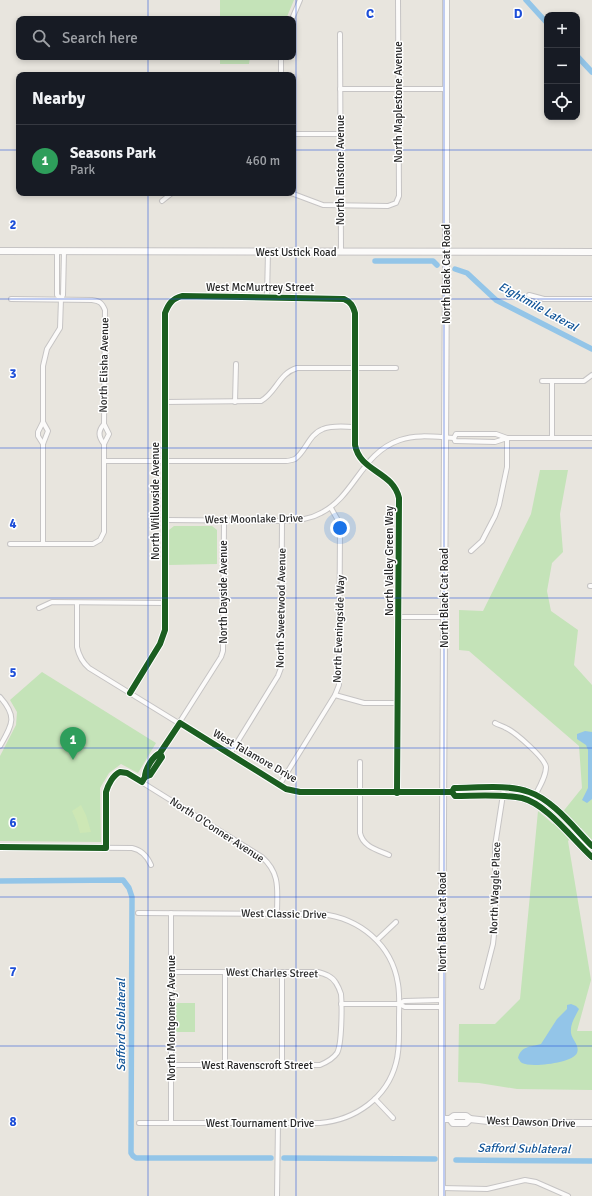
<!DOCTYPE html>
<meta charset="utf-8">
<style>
:root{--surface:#171b24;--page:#20242c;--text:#f1f3f6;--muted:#9ea1a6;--line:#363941;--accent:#6c6b68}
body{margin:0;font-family:Signika,sans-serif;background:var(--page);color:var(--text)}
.controls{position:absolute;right:12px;top:12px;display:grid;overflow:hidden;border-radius:8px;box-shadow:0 2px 6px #0003}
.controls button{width:36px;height:36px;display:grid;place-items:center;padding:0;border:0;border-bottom:1px solid var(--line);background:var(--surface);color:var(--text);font:20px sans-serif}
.you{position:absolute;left:340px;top:528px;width:14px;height:14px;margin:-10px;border:3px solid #fff;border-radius:50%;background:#1a73e8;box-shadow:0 0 0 6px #1a73e833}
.badge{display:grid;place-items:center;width:26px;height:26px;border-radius:50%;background:var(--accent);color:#fff;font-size:13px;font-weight:700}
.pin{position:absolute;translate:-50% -33px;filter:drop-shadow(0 1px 2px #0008)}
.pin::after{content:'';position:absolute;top:21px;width:14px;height:12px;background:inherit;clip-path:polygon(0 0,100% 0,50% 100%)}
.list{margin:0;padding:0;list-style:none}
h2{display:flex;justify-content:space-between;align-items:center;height:52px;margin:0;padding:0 16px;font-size:17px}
h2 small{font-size:13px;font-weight:400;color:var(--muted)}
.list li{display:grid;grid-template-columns:26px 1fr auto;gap:12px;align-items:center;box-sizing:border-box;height:72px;padding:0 16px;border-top:1px solid var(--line)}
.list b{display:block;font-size:15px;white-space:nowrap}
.list p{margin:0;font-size:13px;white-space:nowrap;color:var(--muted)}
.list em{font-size:13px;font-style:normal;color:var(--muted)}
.icon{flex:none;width:22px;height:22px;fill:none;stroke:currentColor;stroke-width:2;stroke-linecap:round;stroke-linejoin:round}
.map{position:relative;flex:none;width:592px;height:1196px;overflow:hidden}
.search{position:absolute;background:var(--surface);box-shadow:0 2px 6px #0003;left:16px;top:16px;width:280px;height:44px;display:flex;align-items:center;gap:10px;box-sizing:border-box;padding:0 14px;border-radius:8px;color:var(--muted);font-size:15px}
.panel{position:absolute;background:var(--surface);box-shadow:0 2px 6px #0003;left:16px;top:72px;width:280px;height:124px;border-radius:8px}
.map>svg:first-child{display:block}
.green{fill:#c4e3b8}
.pitch{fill:#cde7b5}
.water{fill:#93c5e8}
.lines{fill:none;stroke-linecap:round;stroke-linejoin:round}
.canal{stroke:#93c5e8;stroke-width:5.5}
.street-casing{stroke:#c6c4c4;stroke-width:6}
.secondary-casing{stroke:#c6c4c4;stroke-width:8}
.street{stroke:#fcfbfa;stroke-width:4}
.secondary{stroke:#fcfbfa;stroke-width:6}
.cycleway-casing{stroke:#fff;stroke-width:8}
.cycleway{stroke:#1b5e20;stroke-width:6}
.grid{fill:none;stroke:#1d4ed8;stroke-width:1;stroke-opacity:0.55}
.labels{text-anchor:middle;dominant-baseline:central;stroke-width:3;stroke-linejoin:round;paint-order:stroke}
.street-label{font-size:11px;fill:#292929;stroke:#fff}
.water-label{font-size:12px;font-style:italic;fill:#0f5397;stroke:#fff}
.grid-label{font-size:13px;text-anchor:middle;font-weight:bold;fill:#1d4ed8;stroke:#fff;stroke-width:3;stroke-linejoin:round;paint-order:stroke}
</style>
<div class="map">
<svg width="592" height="1196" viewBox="0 0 592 1196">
<rect width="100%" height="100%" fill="#e8e5de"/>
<g class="green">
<path d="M 220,0 L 294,0 L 286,19 L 220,19 Z"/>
<path d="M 220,57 L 250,57 L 249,64 L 220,64 Z"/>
<path d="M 540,470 L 568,470 L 560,514 L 563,552 L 552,563 L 547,591 L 551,611 L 578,630 L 574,665 L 592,685 L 592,840 L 581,828 L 568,841 L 591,980 L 577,1031 L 592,1031 L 592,1090 L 517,1089 L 479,1083 L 458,1082 L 459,1024 L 495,1024 L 520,999 L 538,811 L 553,824 L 582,788 L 579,746 L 469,651 L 459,650 L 459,610 L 483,611 L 531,514 Z"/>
<path d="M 174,526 L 212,526 L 217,530 L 217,564 L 169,565 L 169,530 Z"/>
<path d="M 42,672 L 156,743 L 138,773 L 121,764 L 109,773 L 100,788 L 101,842 L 0,841 L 0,756 L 16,725 L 17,712 L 10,700 Z"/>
<rect x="175" y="1003" width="20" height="29"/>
</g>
<path class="pitch" d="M 81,805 L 86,815 L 91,832 L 80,833 L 77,822 L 72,811 Z"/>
<g class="water">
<path d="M 585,731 L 592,732 L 592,799 L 587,803 L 582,800 L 588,788 L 588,750 L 586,745 L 577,739 L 577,734 Z"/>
<path d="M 571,1004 L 576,1006 L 579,1009 C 575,1017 570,1024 571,1033 C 572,1040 580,1045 577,1053 C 573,1063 531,1068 522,1063 C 520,1062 519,1059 518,1058 C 521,1046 530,1047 541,1044 L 557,1019 L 567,1009 L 567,1005 Z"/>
</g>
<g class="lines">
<g class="canal">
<path d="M 526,0 L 547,23"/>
<path d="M 577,56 L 592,72"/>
<path d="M 375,261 L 433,261 L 437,265"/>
<path d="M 455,269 L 467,273 L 496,300 L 592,349"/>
<path d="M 0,881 L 123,880 L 129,888 L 132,897 L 131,1153 L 133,1156 L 136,1158 L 271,1158"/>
<path d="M 284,1158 L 435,1159"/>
<path d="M 456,1160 L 592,1161"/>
</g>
<g class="street-casing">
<g id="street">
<path d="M 292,19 L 300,0"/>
<path d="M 340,34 L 341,252"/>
<path d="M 281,57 L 281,75"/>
<path d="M 340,89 L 446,89"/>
<path d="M 293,134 L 340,134"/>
<path d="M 291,193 L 323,205 L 388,206 L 396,203 L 399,196 L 398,0"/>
<path d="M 162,201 L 172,193"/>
<path d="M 57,251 L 57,295 L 61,299 L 63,295 L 64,251"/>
<path d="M 529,295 L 544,299 L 592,299"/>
<path d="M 267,297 L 268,252"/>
<path d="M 11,299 L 92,300 C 100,301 102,303 105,310 L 104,424 C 98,431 98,436 104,444"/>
<path d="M 542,381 L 584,381 L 592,375"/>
<path d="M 552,381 L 552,438"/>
<path d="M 165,402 L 261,401 C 276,393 279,373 297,368 L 396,368"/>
<path d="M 235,402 L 236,364"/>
<path d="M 507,438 L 495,442 L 455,441 L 454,438 L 456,434 L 496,434 L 507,438 L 592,438"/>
<path d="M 43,444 L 38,436 L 38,432 L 43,422 L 43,366 L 47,349 L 60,328 L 61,299"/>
<path d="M 104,461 L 286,461 C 288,461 292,460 295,459 C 306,451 309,434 323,429 C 333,425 345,427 355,427"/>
<path d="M 165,520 L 282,521 C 296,520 309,520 321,513 C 355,496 361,453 400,440 C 417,434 436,437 454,438"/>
<path d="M 10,544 L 93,544 L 100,540 L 104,532 L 104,444 L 109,434 L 104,424"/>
<path d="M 43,544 L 43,444 L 48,431 L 43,422"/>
<path d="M 471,551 L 482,541 L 495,516 L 499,505 L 507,467 L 507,438"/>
<path d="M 590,586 L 592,586"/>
<path d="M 77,603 L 77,647 C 79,656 82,662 89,668 L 286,789 L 300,792 L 443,792"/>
<path d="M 39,608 L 52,602 L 165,603"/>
<path d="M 399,617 L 444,617"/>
<path d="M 130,693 L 160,644 L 165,630 L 165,313 C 169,303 172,299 182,296 L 344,299 C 351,302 353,306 355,313 L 355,445 C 360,472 393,471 399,498 L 397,793"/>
<path d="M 335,695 L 364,703 L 398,703"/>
<path d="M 0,697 C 18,717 12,725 0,746"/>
<path d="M 495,723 C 498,725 503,726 506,728 C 515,732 545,758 546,767 C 546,778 537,791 532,801"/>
<path d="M 160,753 L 162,757 L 150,775 L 145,777 C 145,769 153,756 160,753 L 221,657 L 223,651 L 224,521"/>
<path d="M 230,754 L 278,676 L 281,668 L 282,521"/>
<path d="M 360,762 L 360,833 C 363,847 378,850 389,855"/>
<path d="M 280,784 L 335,695 L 339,685 L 340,531 L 339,522 L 331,508"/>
<path d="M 0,847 L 132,848 C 142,850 147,856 151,865"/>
<path d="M 106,848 L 106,792 L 109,784 L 117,773 L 123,772 L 127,773 L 262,857 C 281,874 277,890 277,914"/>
<path d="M 138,913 L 321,914 C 359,918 392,944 398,984 C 400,996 399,1008 399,1020 C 399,1034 400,1049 396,1063 C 387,1098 355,1120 320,1123 L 139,1123"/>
<path d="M 377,940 L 396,922"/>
<path d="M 225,972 L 225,1065"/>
<path d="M 482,987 L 493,944 L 495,925 L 495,846 L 504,788"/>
<path d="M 341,1004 L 399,1004 L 405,1007 L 442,1007"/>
<path d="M 399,1004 L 404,1001 L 442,1000"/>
<path d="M 171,1065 L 320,1065 C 327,1062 333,1059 337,1053 C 342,1045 342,1005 341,994 C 340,991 338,986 336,983 C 332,976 325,974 318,972 L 171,972"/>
<path d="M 282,1065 L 282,972"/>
<path d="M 375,1099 L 393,1118"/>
<path d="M 171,1123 L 171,913"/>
<path d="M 442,1188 L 487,1189 L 525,1180 L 536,1182 L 568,1196"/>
<path d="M 277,1196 L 278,1123"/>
</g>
</g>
<g class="secondary-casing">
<g id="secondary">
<path d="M 0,251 L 592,252"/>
<path d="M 592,846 C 574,828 553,800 529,792 C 508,784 477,788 454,788 L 452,792 L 455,796 C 474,796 504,794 522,798 C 547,804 573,840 592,857"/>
<path d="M 442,1119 L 450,1119 L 454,1116 L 466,1116 L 470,1119 L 466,1123 L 453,1123 L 450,1119"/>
<path d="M 470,1119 L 506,1123 L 592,1123"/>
<path d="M 442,1196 L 442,1007 L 446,261 L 446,0"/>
</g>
</g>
<use href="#street" class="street"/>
<use href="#secondary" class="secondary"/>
<g class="cycleway-casing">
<g id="cycleway">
<path d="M 130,693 L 160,644 L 165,630 L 165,313 C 169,303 172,299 182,296 L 344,299 C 351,302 353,306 355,313 L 355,445 C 360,472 393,471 399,498 L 397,793"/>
<path d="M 160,753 L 162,757 L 150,775 L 145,777 C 145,769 153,756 160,753 L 180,723 L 286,789 L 300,792 L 452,792"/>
<path d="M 592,846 C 574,828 553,800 529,792 C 508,784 477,788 454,788 L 452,792 L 455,796 C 474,796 504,794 522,798 C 547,804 573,840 592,857"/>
<path d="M 0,847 L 106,848 L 106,792 C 108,785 113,775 120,772 L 127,773 L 142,782 L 145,777"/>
</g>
</g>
<use href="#cycleway" class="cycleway"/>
</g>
<path class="grid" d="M 148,0 L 148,19M 296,0 L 296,1196M 444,0 L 444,1196M 148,57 L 148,75M 0,150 L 19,150M 293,150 L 592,150M 148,193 L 148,1196M 0,299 L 592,299M 0,448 L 592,448M 0,598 L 592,598M 0,748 L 592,748M 0,897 L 592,897M 0,1046 L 592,1046"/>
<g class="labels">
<g class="street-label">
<text transform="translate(398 102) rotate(-90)">North Maplestone Avenue</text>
<text transform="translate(340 170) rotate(-90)">North Elmstone Avenue</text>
<text x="296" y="252">West Ustick Road</text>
<text transform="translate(446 274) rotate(-90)">North Black Cat Road</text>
<text x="260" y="287">West McMurtrey Street</text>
<text transform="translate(104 365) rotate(-89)">North Elisha Avenue</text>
<text transform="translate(155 501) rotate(-90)">North Willowside Avenue</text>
<text transform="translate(254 519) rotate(-1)">West Moonlake Drive</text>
<text transform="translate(389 561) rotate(-90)">North Valley Green Way</text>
<text transform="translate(223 592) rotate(-90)">North Dayside Avenue</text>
<text transform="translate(444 598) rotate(-90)">North Black Cat Road</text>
<text transform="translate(281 608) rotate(-89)">North Sweetwood Avenue</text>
<text transform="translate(339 629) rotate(-88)">North Eveningside Way</text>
<text transform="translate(255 756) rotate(30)">West Talamore Drive</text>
<text transform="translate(217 830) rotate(33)">North O'Conner Avenue</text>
<text transform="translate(495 888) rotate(-88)">North Waggle Place</text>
<text transform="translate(284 914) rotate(1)">West Classic Drive</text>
<text transform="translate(442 922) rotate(-90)">North Black Cat Road</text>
<text transform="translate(272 973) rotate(1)">West Charles Street</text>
<text transform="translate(171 1018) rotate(-90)">North Montgomery Avenue</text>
<text x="257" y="1065">West Ravenscroft Street</text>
<text transform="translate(531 1122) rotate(2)">West Dawson Drive</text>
<text x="260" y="1123">West Tournament Drive</text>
</g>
<g class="water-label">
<text transform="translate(538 307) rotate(29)">Eightmile Lateral</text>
<text transform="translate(121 1025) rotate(-90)">Safford Sublateral</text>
<text transform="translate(524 1149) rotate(1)">Safford Sublateral</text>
</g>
</g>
<g class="grid-label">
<text x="370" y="18">C</text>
<text x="518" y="18">D</text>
<text x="13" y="229">2</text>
<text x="13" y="378">3</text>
<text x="13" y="528">4</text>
<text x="13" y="677">5</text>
<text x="13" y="827">6</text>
<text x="13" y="976">7</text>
<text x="13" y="1126">8</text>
</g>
</svg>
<div class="controls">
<button>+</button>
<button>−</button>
<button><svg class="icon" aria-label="locate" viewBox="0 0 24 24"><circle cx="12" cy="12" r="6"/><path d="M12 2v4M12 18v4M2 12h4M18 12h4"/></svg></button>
</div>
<div class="you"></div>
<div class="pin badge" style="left:73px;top:760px;background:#2e9e5b">1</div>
<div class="search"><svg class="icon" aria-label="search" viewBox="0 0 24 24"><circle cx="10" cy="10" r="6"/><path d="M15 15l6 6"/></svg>Search here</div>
<section class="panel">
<h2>Nearby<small></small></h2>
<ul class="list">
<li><span class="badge" style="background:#2e9e5b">1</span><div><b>Seasons Park</b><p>Park</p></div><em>460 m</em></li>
</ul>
</section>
</div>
